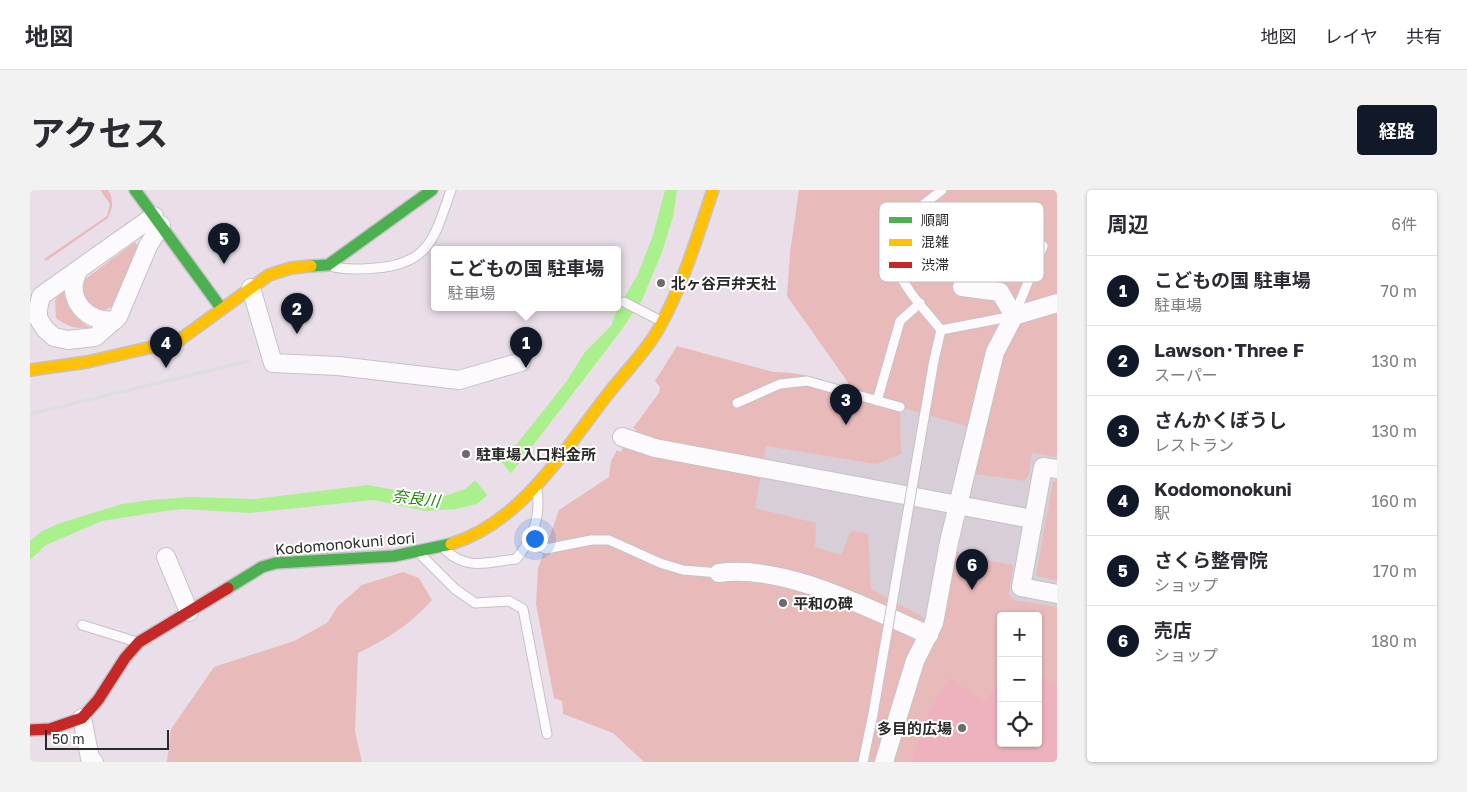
<!DOCTYPE html>
<html lang="ja">
<meta charset="utf-8">
<style>
:root{--surface:#fff;--page:#f2f2f3;--text:#2b2b33;--muted:#7c7c81;--line:#e1e1e2;--accent:#111827}
body{margin:0;font-family:"Golos Text","Noto Sans JP",sans-serif;background:var(--page);color:var(--text)}
.controls{position:absolute;right:15px;bottom:15px;display:grid;overflow:hidden;border-radius:5px;box-shadow:0 1px 4px #0004}
.controls button{width:45px;height:45px;display:grid;place-items:center;padding:0;border:0;border-bottom:1px solid var(--line);background:var(--surface);color:var(--text);font:25px sans-serif}
.scale{position:absolute;left:15px;bottom:12px;width:124px;box-sizing:border-box;padding-left:5px;border:2px solid #2a2a2a;border-top:0;font-size:14px;line-height:18px;white-space:nowrap;color:#2a2a2a;-webkit-text-stroke:4px #fff;paint-order:stroke}
.you{position:absolute;left:504px;top:348px;width:18px;height:18px;margin:-12px;border:4px solid #fff;border-radius:50%;background:#1a73e8;box-shadow:0 0 0 8px #1a73e833}
.badge{display:grid;place-items:center;width:32px;height:32px;border-radius:50%;background:var(--accent);color:#fff;font-size:16px;font-weight:700}
.pin{position:absolute;translate:-50% -41px;filter:drop-shadow(0 1px 2px #0008)}
.pin::after{content:'';position:absolute;top:26px;width:18px;height:15px;background:inherit;clip-path:polygon(0 0,100% 0,50% 100%)}
.popup{position:absolute;left:401px;top:56px;width:190px;height:65px;box-sizing:border-box;display:grid;place-content:center;border-radius:5px;background:var(--surface);filter:drop-shadow(0 1px 4px #0005);font-size:16px;white-space:nowrap;color:var(--muted)}
.popup b{font-size:19px;color:var(--text)}
.popup::after{content:'';position:absolute;left:50%;top:100%;margin-left:-10px;border:10px solid transparent;border-top-color:var(--surface)}
.list{margin:0;padding:0;list-style:none}
h2{display:flex;justify-content:space-between;align-items:center;height:65px;margin:0;padding:0 20px;font-size:21px}
h2 small{font-size:16px;font-weight:400;color:var(--muted)}
.list li{display:grid;grid-template-columns:32px 1fr auto;gap:15px;align-items:center;box-sizing:border-box;height:70px;padding:0 20px;border-top:1px solid var(--line)}
.list b{display:block;font-size:19px;white-space:nowrap}
.list p{margin:0;font-size:16px;white-space:nowrap;color:var(--muted)}
.list em{font-size:16px;font-style:normal;color:var(--muted)}
.icon{flex:none;width:28px;height:28px;fill:none;stroke:currentColor;stroke-width:2;stroke-linecap:round;stroke-linejoin:round}
.map{position:relative;flex:none;width:1027px;height:572px;overflow:hidden;border-radius:5px}
header{display:flex;align-items:center;gap:30px;box-sizing:border-box;height:70px;padding:0 25px;background:var(--surface);border-bottom:1px solid var(--line)}
header strong{font-size:24px}
nav{display:flex;gap:28px;margin-inline-start:auto;font-size:18px}
.intro{display:flex;align-items:center;justify-content:space-between;box-sizing:border-box;height:120px;padding:0 30px}
h1{margin:0;font-size:35px}
.button{padding:12px 22px;border-radius:5px;background:var(--accent);color:#fff;font-size:18px;font-weight:700}
main{display:flex;gap:30px;padding:0 30px}
aside{flex:1;background:var(--surface);border-radius:5px;box-shadow:0 1px 4px #0004}
.map>svg:first-child{display:block}
.green{fill:#e9baba;fill-rule:evenodd}
.pitch{fill:#eeb2be}
.plaza{fill:#d8ced7}
.water{fill:#aaf08d}
.pier{fill:#eadfe9}
.lines{fill:none;stroke-linecap:round;stroke-linejoin:round}
.lane-casing{stroke:#c5c2c5;stroke-width:11}
.street-casing{stroke:#c5c2c5;stroke-width:20}
.fast-casing{stroke:#c5c2c5;stroke-width:14}
.slow-casing{stroke:#c5c2c5;stroke-width:14}
.jam-casing{stroke:#c5c2c5;stroke-width:14}
.lane{stroke:#fcfafc;stroke-width:9}
.street{stroke:#fcfafc;stroke-width:18}
.fast{stroke:#4caf50;stroke-width:11}
.slow{stroke:#ffc107;stroke-width:11}
.jam{stroke:#c62828;stroke-width:11}
.rail{stroke:#dddfde;stroke-width:4}
.lane-bridge-casing{stroke:#c5c2c5;stroke-width:11;stroke-linecap:butt}
.lane-bridge{stroke:#fcfafc;stroke-width:9}
.poi-dot{fill:#6d696d;stroke:#fff;stroke-width:2}
.labels{text-anchor:middle;dominant-baseline:central;stroke-width:4;stroke-linejoin:round;paint-order:stroke}
.poi-label{font-size:15px;font-weight:bold;fill:#2a2a2a;stroke:#fff;text-anchor:start}
.street-label{font-size:15px;fill:#2a2a2a;stroke:#fff}
.water-label{font-size:16px;font-style:italic;fill:#208805;stroke:#fff}
.key{fill:#fff;stroke:#bfbfbf;stroke-width:1}
.key-label{font-size:14px;fill:#2a2a2a}
</style>
<header>
<strong>地図</strong>
<nav><a>地図</a><a>レイヤ</a><a>共有</a></nav>
</header>
<div class="intro"><h1>アクセス</h1><a class="button">経路</a></div>
<main>
<div class="map">
<svg width="1027" height="572" viewBox="0 0 1027 572">
<rect width="100%" height="100%" fill="#eadfe9"/>
<g class="green">
<path d="M 70,0 L 78,0 C 84,9 83,19 78,28 L 16,71 L 14,69 L 77,26 L 80,14 Z"/>
<path d="M 769,0 L 1027,0 L 1027,572 L 614,572 L 583,543 L 533,524 L 532,511 L 524,508 L 506,414 L 508,378 L 529,320 L 579,287 L 581,271 L 587,260 L 590,262 L 606,240 L 603,238 L 629,203 L 630,197 L 625,191 L 647,156 L 743,182 C 771,181 794,191 820,198 L 817,191 L 757,106 L 760,63 ZM 971,426 L 1008,426 L 1008,553 L 971,553 Z"/>
<path d="M 105,52 L 109,57 L 85,115 L 73,121 C 59,116 47,106 54,90 Z"/>
<path d="M 33,96 C 34,114 45,129 61,138 C 46,139 38,137 26,128 L 25,111 Z"/>
<path d="M 373,382 L 389,388 L 402,410 C 381,434 357,449 328,463 L 325,541 L 332,572 L 137,572 L 141,539 L 184,477 L 264,451 L 297,433 L 308,416 L 332,395 Z"/>
</g>
<path class="pitch" d="M 1008,486 L 1027,493 L 1027,572 L 881,572 L 898,523 L 920,488 L 953,511 L 971,493 L 971,553 L 1008,553 Z"/>
<path class="plaza" d="M 870,217 L 947,239 L 938,273 L 946,284 L 995,291 L 999,284 L 1002,263 L 1027,267 L 1027,291 L 1023,291 L 1006,386 L 1027,390 L 1027,417 L 984,410 L 979,405 L 983,375 L 932,366 L 919,352 L 904,433 L 841,399 L 838,343 L 821,341 L 811,365 L 785,357 L 786,333 L 725,318 L 736,256 L 846,274 L 871,264 Z"/>
<path class="water" d="M 635,0 L 647,0 L 643,27 L 632,62 L 612,110 L 590,142 L 491,271 L 476,289 L 447,314 L 426,319 L 396,321 L 343,310 L 220,323 L 153,319 L 135,321 L 72,331 L 16,355 L 0,370 L 0,351 L 12,341 L 30,333 L 92,314 L 120,310 L 160,307 L 225,309 L 338,295 L 409,308 L 435,299 L 486,255 L 536,192 L 555,162 L 581,136 L 586,122 L 608,84 L 623,45 Z"/>
<path class="pier" d="M 469,269 L 482,285 L 459,307 L 444,289 Z"/>
<g class="lines">
<g class="lane-casing">
<g id="lane">
<path d="M 912,0 C 901,9 889,17 879,27 C 840,68 886,108 911,140 L 984,126 L 1013,56"/>
<path d="M 304,77 C 319,80 331,79 346,78 C 401,74 405,45 421,0"/>
<path d="M 594,112 L 631,131"/>
<path d="M 904,170 L 911,140"/>
<path d="M 847,211 L 870,131 L 890,113"/>
<path d="M 707,213 L 750,194 L 777,191 L 870,217"/>
<path d="M 497,353 L 516,359 L 561,350 L 579,350 L 630,373 L 653,380 L 689,383"/>
<path d="M 415,360 C 438,381 457,372 486,369 C 503,349 511,326 507,300"/>
<path d="M 392,366 L 425,399 L 445,413 L 479,411 L 493,419 L 517,544"/>
<path d="M 52,435 L 107,452"/>
<path d="M 833,572 L 843,524"/>
</g>
</g>
<g class="street-casing">
<g id="street">
<path d="M 124,26 L 11,106 L 8,119 L 8,128 L 15,139 L 24,147 L 38,150 L 65,147 L 88,127 L 118,56 L 131,35"/>
<path d="M 48,81 C 34,108 57,134 85,130"/>
<path d="M 932,97 L 970,102 L 984,126"/>
<path d="M 221,98 L 243,173 L 308,176 L 429,190 L 491,172"/>
<path d="M 592,247 L 625,258 L 1002,329"/>
<path d="M 1027,279 L 1013,277 L 991,397 L 1027,404"/>
<path d="M 136,367 L 159,422"/>
<path d="M 689,383 C 756,374 839,419 899,445"/>
<path d="M 52,528 L 60,568 L 64,572"/>
<path d="M 854,572 L 885,471 L 904,433 L 919,352 L 965,162 L 984,126 L 1027,113"/>
</g>
</g>
<g class="fast-casing">
<g id="fast">
<path d="M 105,0 L 191,118"/>
<path d="M 281,76 L 298,75 L 402,0"/>
<path d="M 198,398 L 232,377 L 246,373 L 364,366 L 421,354"/>
</g>
</g>
<g class="slow-casing">
<g id="slow">
<path d="M 0,180 L 57,172 L 148,151 L 239,85 L 261,78 L 281,76"/>
<path d="M 421,354 C 492,332 534,260 578,204 C 594,183 616,162 629,138 C 653,95 667,47 683,0"/>
</g>
</g>
<g class="jam-casing">
<path id="jam" d="M 0,540 L 20,539 L 52,528 L 68,510 L 95,468 L 109,452 L 198,398"/>
</g>
<use href="#lane" class="lane"/>
<use href="#street" class="street"/>
<use href="#fast" class="fast"/>
<use href="#slow" class="slow"/>
<use href="#jam" class="jam"/>
<path class="rail" d="M 0,224 L 218,171"/>
<g class="lane-bridge-casing">
<path id="lane-bridge" d="M 843,524 L 904,170"/>
</g>
<use href="#lane-bridge" class="lane-bridge"/>
</g>
<g class="poi-dot">
<circle cx="631" cy="93" r="5"/>
<circle cx="436" cy="264" r="5"/>
<circle cx="753" cy="413" r="5"/>
<circle cx="932" cy="538" r="5"/>
</g>
<g class="labels">
<g class="poi-label">
<text x="641" y="93">北ヶ谷戸弁天社</text>
<text x="446" y="264">駐車場入口料金所</text>
<text x="763" y="413">平和の碑</text>
<text x="922" y="538" text-anchor="end">多目的広場</text>
</g>
<g class="street-label">
<text transform="translate(315 353) rotate(-5)">Kodomonokuni dori</text>
</g>
<g class="water-label">
<text transform="translate(386 308) rotate(7)">奈良川</text>
</g>
</g>
<rect x="849" y="12" width="165" height="80" rx="8" class="key"/>
<rect x="859" y="27" width="23" height="6" fill="#4caf50"/>
<rect x="859" y="49" width="23" height="7" fill="#ffc107"/>
<rect x="859" y="72" width="23" height="6" fill="#c62828"/>
<g class="key-label">
<text x="891" y="35">順調</text>
<text x="891" y="57">混雑</text>
<text x="891" y="80">渋滞</text>
</g>
</svg>
<div class="controls">
<button>+</button>
<button>−</button>
<button><svg class="icon" aria-label="locate" viewBox="0 0 24 24"><circle cx="12" cy="12" r="6"/><path d="M12 2v4M12 18v4M2 12h4M18 12h4"/></svg></button>
</div>
<div class="scale">50 m</div>
<div class="you"></div>
<div class="pin badge" style="left:496px;top:178px">1</div>
<div class="popup"><b>こどもの国 駐車場</b>駐車場</div>
<div class="pin badge" style="left:267px;top:144px">2</div>
<div class="pin badge" style="left:816px;top:235px">3</div>
<div class="pin badge" style="left:136px;top:178px">4</div>
<div class="pin badge" style="left:194px;top:74px">5</div>
<div class="pin badge" style="left:942px;top:400px">6</div>
</div>
<aside>
<h2>周辺<small>6件</small></h2>
<ul class="list">
<li><span class="badge">1</span><div><b>こどもの国 駐車場</b><p>駐車場</p></div><em>70 m</em></li>
<li><span class="badge">2</span><div><b>Lawson･Three F</b><p>スーパー</p></div><em>130 m</em></li>
<li><span class="badge">3</span><div><b>さんかくぼうし</b><p>レストラン</p></div><em>130 m</em></li>
<li><span class="badge">4</span><div><b>Kodomonokuni</b><p>駅</p></div><em>160 m</em></li>
<li><span class="badge">5</span><div><b>さくら整骨院</b><p>ショップ</p></div><em>170 m</em></li>
<li><span class="badge">6</span><div><b>売店</b><p>ショップ</p></div><em>180 m</em></li>
</ul>
</aside>
</main>
